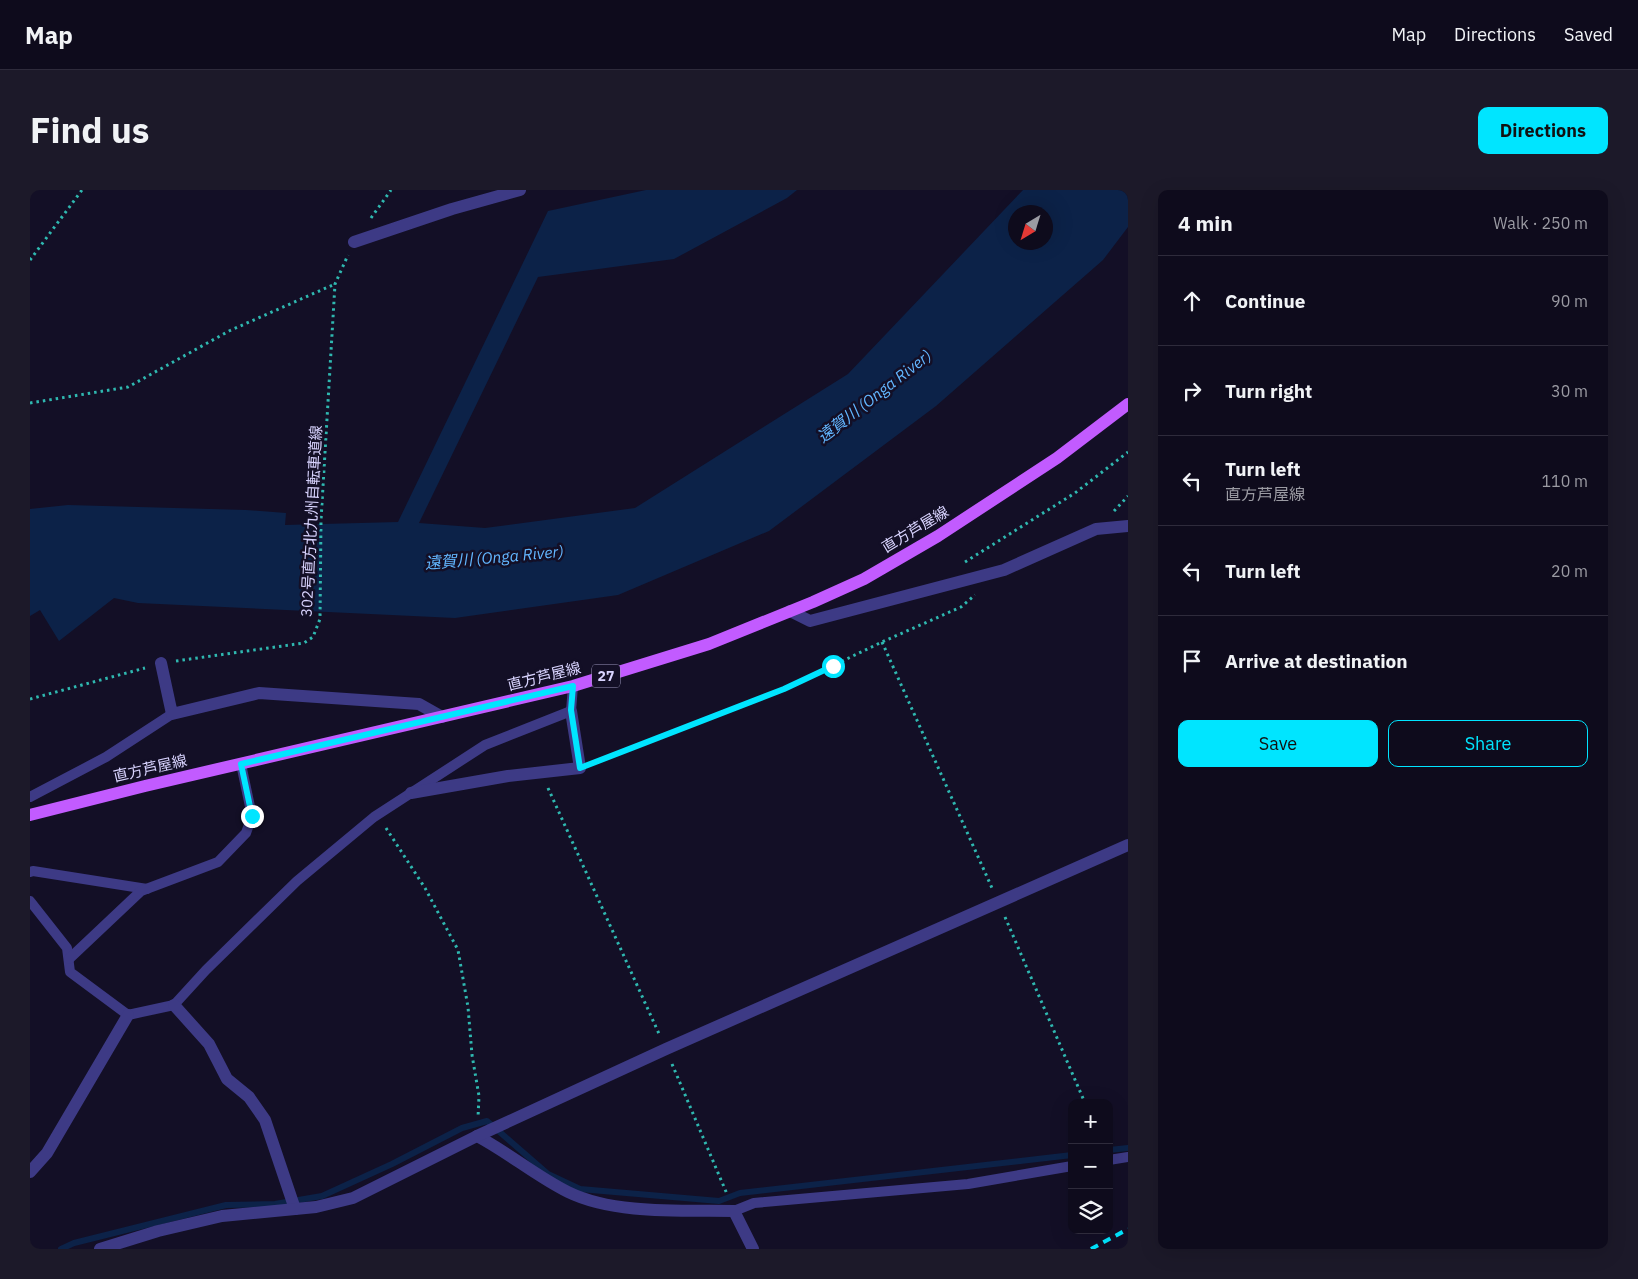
<!DOCTYPE html>
<meta charset="utf-8">
<style>
:root{--surface:#0e0b1c;--page:#1c1929;--text:#f1f3f6;--muted:#9b9ba3;--line:#2e2b3b;--accent:#00e5ff}
body{margin:0;font-family:"IBM Plex Sans","Noto Sans JP",sans-serif;background:var(--page);color:var(--text)}
.controls{position:absolute;right:15px;bottom:15px;display:grid;overflow:hidden;border-radius:10px;box-shadow:0 5px 20px #0002}
.controls button{width:45px;height:45px;display:grid;place-items:center;padding:0;border:0;border-bottom:1px solid var(--line);background:var(--surface);color:var(--text);font:25px sans-serif}
.compass{position:absolute;left:978px;top:15px;width:45px;height:45px;border-radius:50%;background:var(--surface);box-shadow:0 5px 20px #0002;rotate:218deg}
.stop{position:absolute;width:15px;height:15px;margin:-11px;border:4px solid #00e5ff;border-radius:50%;background:#fff}
.stop.end{background:#00e5ff;border-color:#fff;box-shadow:0 1px 5px #0008}
.list{margin:0;padding:0;list-style:none}
h2{display:flex;justify-content:space-between;align-items:center;height:65px;margin:0;padding:0 20px;font-size:21px}
h2 small{font-size:16px;font-weight:400;color:var(--muted)}
.list li{display:grid;grid-template-columns:32px 1fr auto;gap:15px;align-items:center;box-sizing:border-box;height:90px;padding:0 20px;border-top:1px solid var(--line)}
.list b{display:block;font-size:19px;white-space:nowrap}
.list p{margin:0;font-size:16px;white-space:nowrap;color:var(--muted)}
.list em{font-size:16px;font-style:normal;color:var(--muted)}
.actions{display:flex;gap:10px;padding:15px 20px}
.actions a{flex:1;padding:11px 0;border:1px solid var(--accent);border-radius:10px;text-align:center;font-size:18px;color:var(--accent)}
.actions .main{background:var(--accent);color:#111}
.icon{flex:none;width:28px;height:28px;fill:none;stroke:currentColor;stroke-width:2;stroke-linecap:round;stroke-linejoin:round}
.map{position:relative;flex:none;width:1098px;height:1059px;overflow:hidden;border-radius:10px}
header{display:flex;align-items:center;gap:30px;box-sizing:border-box;height:70px;padding:0 25px;background:var(--surface);border-bottom:1px solid var(--line)}
header strong{font-size:24px}
nav{display:flex;gap:28px;margin-inline-start:auto;font-size:18px}
.intro{display:flex;align-items:center;justify-content:space-between;box-sizing:border-box;height:120px;padding:0 30px}
h1{margin:0;font-size:35px}
.button{padding:12px 22px;border-radius:10px;background:var(--accent);color:#111;font-size:18px;font-weight:700}
main{display:flex;gap:30px;padding:0 30px}
aside{flex:1;background:var(--surface);border-radius:10px;box-shadow:0 5px 20px #0002}
.map>svg:first-child{display:block}
.water{fill:#0c2248;fill-rule:evenodd}
.lines{fill:none;stroke-linecap:round;stroke-linejoin:round}
.stream{stroke:#0c2248;stroke-width:6}
.path{stroke:#2fb8b0;stroke-width:3;stroke-dasharray:2.5 4;stroke-linecap:butt}
.lane{stroke:#3d3a85;stroke-width:10}
.street{stroke:#3d3a85;stroke-width:12}
.primary{stroke:#c25bff;stroke-width:12}
.rail{stroke:#00e5ff;stroke-width:4;stroke-dasharray:8 6;stroke-linecap:butt}
.route{stroke:#00e5ff;stroke-width:6}
.labels{text-anchor:middle;dominant-baseline:central;stroke-width:5;stroke-linejoin:round;paint-order:stroke}
.shield{fill:#130f26;stroke:#9e99be;stroke-width:1}
.shield-label{font-size:14px;font-weight:bold;fill:#d9d4ff}
.street-label{font-size:15px;fill:#d9d4ff;stroke:#130f26}
.water-label{font-size:16px;font-style:italic;fill:#62b6ff;stroke:#130f26}
</style>
<header>
<strong>Map</strong>
<nav><a>Map</a><a>Directions</a><a>Saved</a></nav>
</header>
<div class="intro"><h1>Find us</h1><a class="button">Directions</a></div>
<main>
<div class="map">
<svg width="1098" height="1059" viewBox="0 0 1098 1059">
<rect width="100%" height="100%" fill="#130f26"/>
<path class="water" d="M 616,0 L 767,0 L 757,8 L 644,69 L 508,87 L 389,333 L 455,338 L 605,318 L 818,184 L 993,0 L 1098,0 L 1098,37 L 1073,70 L 906,216 L 739,341 L 588,405 L 425,428 L 108,413 L 84,408 L 29,451 L 10,420 L 0,426 L 0,319 L 38,315 L 216,320 L 256,323 L 255,335 L 368,332 L 518,21 ZM 986,22 L 1016,22 L 1016,52 L 986,52 Z"/>
<g class="lines">
<g class="stream">
<path d="M 1079,960 L 1098,958"/>
<path d="M 31,1059 L 44,1053 L 196,1015 L 245,1014 L 292,1006 L 362,974 L 432,938 L 457,931 L 518,984 L 550,999 L 689,1011 L 710,1003 L 1042,965"/>
</g>
<g class="path">
<path d="M 341,28 L 361,0"/>
<path d="M 0,70 L 52,0"/>
<path d="M 0,213 L 98,197 L 199,141 L 305,94"/>
<path d="M 1084,321 L 1098,306"/>
<path d="M 935,372 L 1045,303 L 1098,262"/>
<path d="M 852,452 L 962,698"/>
<path d="M 146,471 L 274,453 L 283,447 L 290,429 L 291,330 L 305,94 L 318,65"/>
<path d="M 0,509 L 115,478"/>
<path d="M 565,572 L 754,499 L 852,452 L 931,417 L 945,405"/>
<path d="M 518,598 L 630,846"/>
<path d="M 356,638 L 395,698 L 428,760 L 438,817 L 442,865 L 449,906 L 448,928"/>
<path d="M 975,727 L 1055,913"/>
<path d="M 642,874 L 697,1004"/>
</g>
<g class="lane">
<path d="M 0,607 L 76,567 L 142,524"/>
<path d="M 0,682 L 3,681 L 117,699"/>
<path d="M 0,711 L 37,758 L 40,782 L 98,825 L 144,815 L 176,780 L 267,691 L 344,627 L 455,555 L 541,521 L 543,496"/>
<path d="M 39,769 L 111,701 L 188,672 L 216,643 L 222,626 L 211,574"/>
<path d="M 1079,970 L 1098,967"/>
<path d="M 704,1021 L 724,1013 L 938,994 L 1042,976"/>
</g>
<g class="street">
<path d="M 324,52 L 422,19 L 490,0"/>
<path d="M 760,421 L 780,431 L 974,380 L 1066,339 L 1098,336"/>
<path d="M 131,473 L 142,524 L 229,503 L 389,514 L 412,527"/>
<path d="M 381,603 L 478,586 L 550,578 L 541,521"/>
<path d="M 144,815 L 179,854 L 197,889 L 219,907 L 235,930 L 265,1019"/>
<path d="M 447,946 C 479,963 506,986 538,1002 C 585,1025 653,1020 704,1021 L 723,1059"/>
<path d="M 0,982 L 17,963 L 98,825"/>
<path d="M 70,1059 L 128,1041 L 192,1026 L 286,1017 L 323,1008 L 447,946 L 636,859 L 1098,655"/>
</g>
<path class="primary" d="M 0,625 L 115,596 L 543,496 L 679,454 L 783,412 L 834,389 L 908,346 L 1027,268 L 1098,214"/>
<path class="rail" d="M 1061,1059 L 1098,1039"/>
</g>
<g class="lines">
<path class="route" d="M 222,626 L 211,574 L 543,496 L 541,520 L 550,578 L 754,499 L 803,476"/>
</g>
<g class="labels">
<rect class="shield" x="562" y="474.5" width="28" height="23" rx="4"/>
<g class="shield-label">
<text x="576" y="486">27</text>
</g>
<g class="street-label">
<text transform="translate(281 331) rotate(-87)">302号直方北九州自転車道線</text>
<text transform="translate(885 339) rotate(-31)">直方芦屋線</text>
<text transform="translate(514 486) rotate(-14)">直方芦屋線</text>
<text transform="translate(120 578) rotate(-13)">直方芦屋線</text>
</g>
<g class="water-label">
<text transform="translate(844 206) rotate(-38)">遠賀川 (Onga River)</text>
<text transform="translate(464 367) rotate(-5)">遠賀川 (Onga River)</text>
</g>
</g>
</svg>
<div class="controls">
<button>+</button>
<button>−</button>
<button><svg class="icon" aria-label="layers" viewBox="0 0 24 24"><path d="M12 4l9 5-9 5-9-5zM3 14l9 5 9-5"/></svg></button>
</div>
<svg class="compass" viewBox="-18 -18 36 36"><path d="M0-13l5 13h-10z" fill="#e53935"/><path d="M0 13l5-13h-10z" fill="#9b9ba3"/></svg>
<div class="stop" style="left:803px;top:476px"></div>
<div class="stop end" style="left:222px;top:626px"></div>
</div>
<aside>
<h2>4 min<small>Walk · 250 m</small></h2>
<ul class="list">
<li><svg class="icon" aria-label="ahead" viewBox="0 0 24 24"><path d="M12 20V5M6 11l6-6 6 6"/></svg><div><b>Continue</b></div><em>90 m</em></li>
<li><svg class="icon" aria-label="right" viewBox="0 0 24 24"><path d="M7 20v-9h11M14 6l5 5-5 5"/></svg><div><b>Turn right</b></div><em>30 m</em></li>
<li><svg class="icon" aria-label="left" viewBox="0 0 24 24"><path d="M17 20v-9H6M10 6l-5 5 5 5"/></svg><div><b>Turn left</b><p>直方芦屋線</p></div><em>110 m</em></li>
<li><svg class="icon" aria-label="left" viewBox="0 0 24 24"><path d="M17 20v-9H6M10 6l-5 5 5 5"/></svg><div><b>Turn left</b></div><em>20 m</em></li>
<li><svg class="icon" aria-label="arrive" viewBox="0 0 24 24"><path d="M6 21V4h12l-3 4 3 4H6"/></svg><div><b>Arrive at destination</b></div></li>
</ul>
<div class="actions"><a class="main">Save</a><a>Share</a></div>
</aside>
</main>
